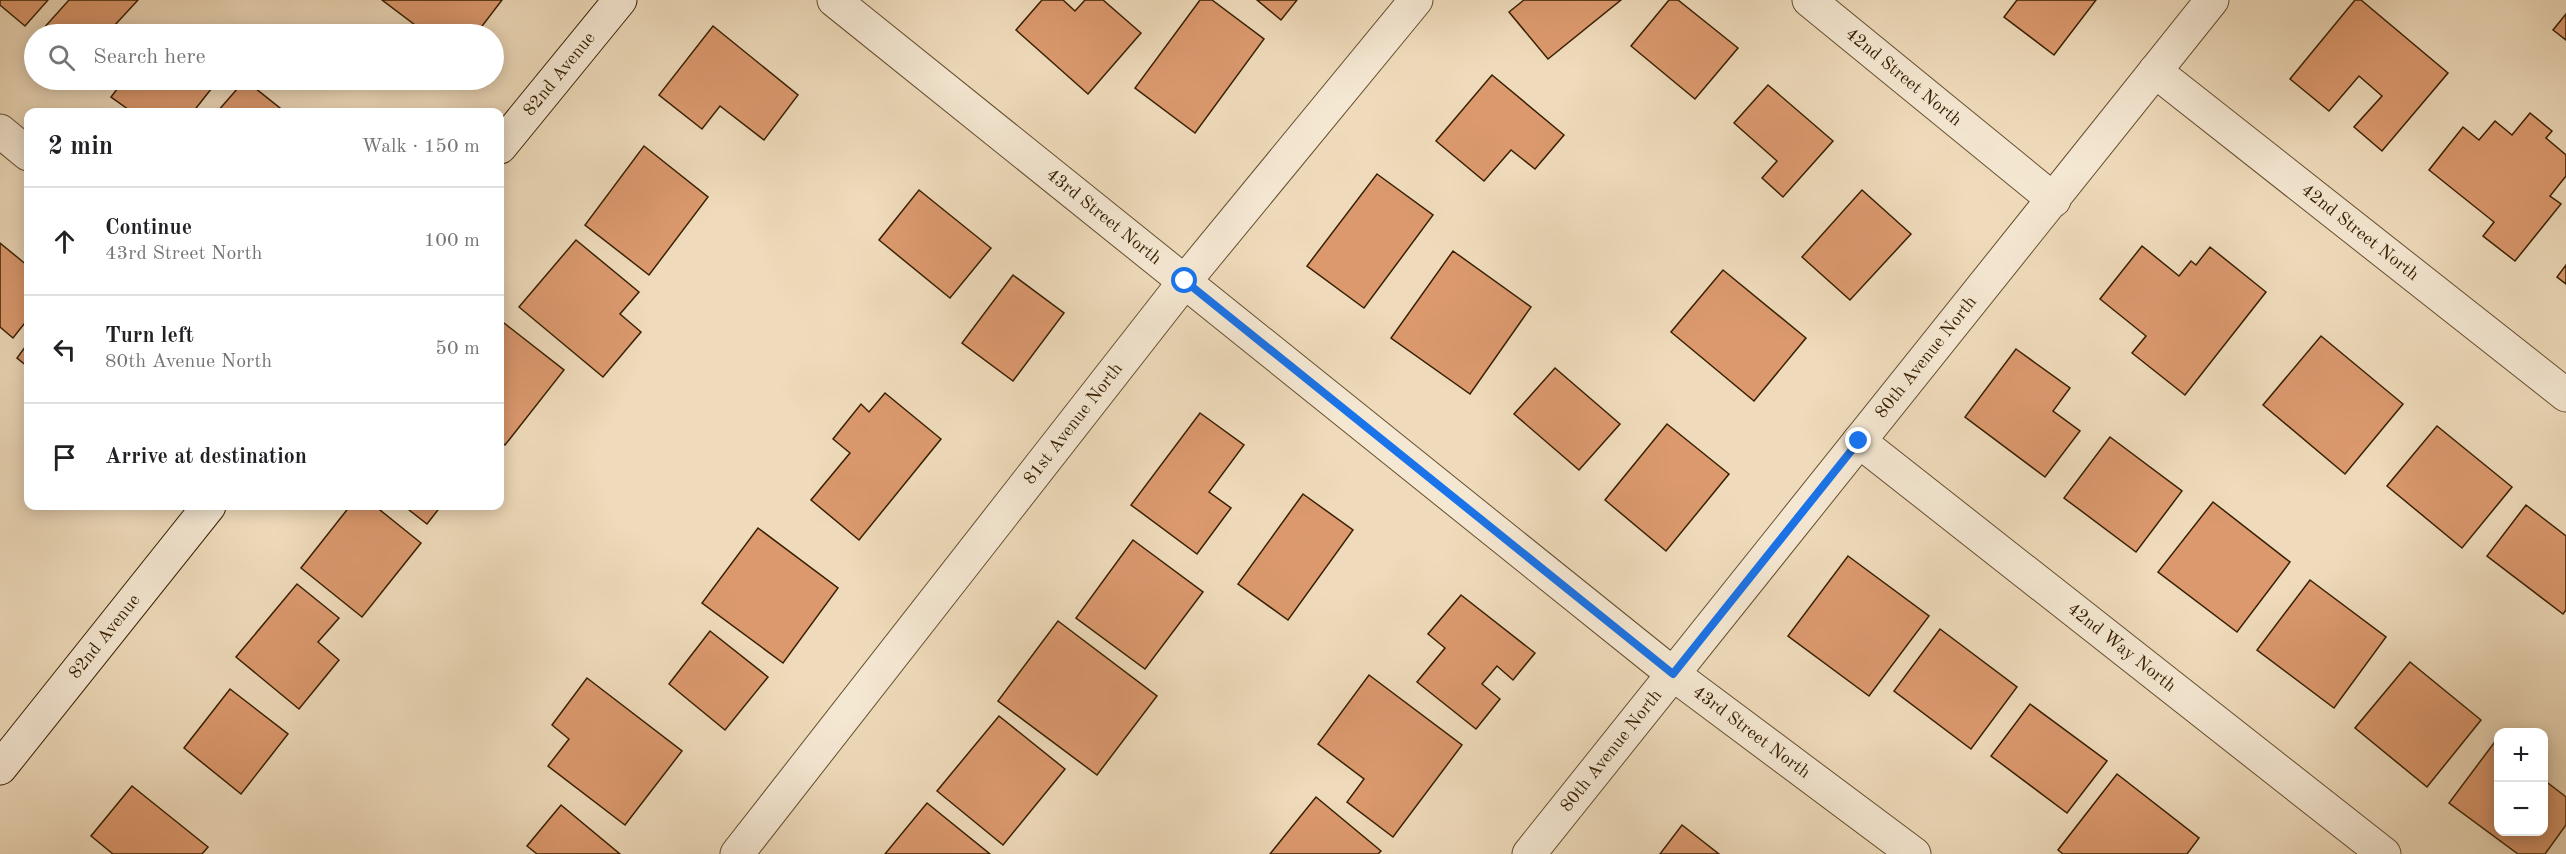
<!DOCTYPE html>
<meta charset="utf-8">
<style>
:root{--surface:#fff;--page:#f2f2f2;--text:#202124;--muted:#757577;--line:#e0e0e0}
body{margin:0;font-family:"Old Standard TT",serif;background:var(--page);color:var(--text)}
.controls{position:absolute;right:18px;bottom:18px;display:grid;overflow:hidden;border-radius:12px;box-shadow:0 3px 15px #0003}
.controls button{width:54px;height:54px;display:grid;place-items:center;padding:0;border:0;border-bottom:2px solid var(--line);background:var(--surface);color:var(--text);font:30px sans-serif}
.stop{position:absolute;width:18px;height:18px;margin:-14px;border:4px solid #1a73e8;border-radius:50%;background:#fff}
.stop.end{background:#1a73e8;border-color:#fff;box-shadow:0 2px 6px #0008}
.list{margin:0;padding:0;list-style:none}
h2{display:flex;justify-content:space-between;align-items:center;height:78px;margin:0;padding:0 24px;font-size:26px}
h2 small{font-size:20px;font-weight:400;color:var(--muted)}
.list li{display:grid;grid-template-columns:39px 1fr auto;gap:18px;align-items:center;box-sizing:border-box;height:108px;padding:0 24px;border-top:2px solid var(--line)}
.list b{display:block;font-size:22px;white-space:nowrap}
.list p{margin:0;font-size:20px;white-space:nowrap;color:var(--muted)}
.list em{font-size:20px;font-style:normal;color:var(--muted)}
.icon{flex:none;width:33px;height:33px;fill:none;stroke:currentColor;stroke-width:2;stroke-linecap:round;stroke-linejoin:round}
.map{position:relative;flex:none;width:2566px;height:854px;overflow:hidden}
.search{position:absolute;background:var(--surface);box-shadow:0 3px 15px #0003;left:24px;top:24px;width:480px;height:66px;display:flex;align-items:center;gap:15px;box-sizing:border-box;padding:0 21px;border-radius:33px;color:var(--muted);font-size:22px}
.panel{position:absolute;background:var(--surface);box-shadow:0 3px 15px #0003;left:24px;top:108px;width:480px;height:402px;border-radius:12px}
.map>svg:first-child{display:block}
.building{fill:#dc996e;stroke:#382002;stroke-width:1.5}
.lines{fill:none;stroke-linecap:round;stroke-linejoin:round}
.street-casing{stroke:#664f30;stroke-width:35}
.secondary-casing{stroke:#382002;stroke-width:35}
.street{stroke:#f5e8d3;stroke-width:33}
.secondary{stroke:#f5e8d3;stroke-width:33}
.route{stroke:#1a73e8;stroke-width:8}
.labels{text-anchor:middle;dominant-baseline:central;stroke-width:4.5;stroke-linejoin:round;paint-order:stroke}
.street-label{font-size:18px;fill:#382002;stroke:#f5e8d3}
</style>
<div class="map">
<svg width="2566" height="854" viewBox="0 0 2566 854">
<rect width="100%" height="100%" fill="#efdbbb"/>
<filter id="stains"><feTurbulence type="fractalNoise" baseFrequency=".00333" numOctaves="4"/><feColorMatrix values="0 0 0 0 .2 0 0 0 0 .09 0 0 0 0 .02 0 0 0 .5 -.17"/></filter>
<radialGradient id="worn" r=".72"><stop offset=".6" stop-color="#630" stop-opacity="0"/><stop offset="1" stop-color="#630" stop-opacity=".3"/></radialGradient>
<g class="building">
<path d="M 0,0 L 48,0 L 25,26 L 0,5 Z"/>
<path d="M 69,0 L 138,0 L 114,26 L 123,34 L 48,34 L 42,30 Z"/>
<path d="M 382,0 L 502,0 L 476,34 L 427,34 Z"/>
<path d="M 1042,0 L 1063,0 L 1075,11 L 1085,0 L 1103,0 L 1141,33 L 1088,94 L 1016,30 Z"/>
<path d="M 1200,0 L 1212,0 L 1264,39 L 1195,133 L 1135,88 Z"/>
<path d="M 1257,0 L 1297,0 L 1281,20 Z"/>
<path d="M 1524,0 L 1621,0 L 1548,59 L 1509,12 Z"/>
<path d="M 1669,0 L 1678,0 L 1738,48 L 1695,99 L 1631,46 Z"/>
<path d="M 2017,0 L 2096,0 L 2054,55 L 2004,17 Z"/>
<path d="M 2355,0 L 2361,0 L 2448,73 L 2382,151 L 2354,127 L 2382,96 L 2359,76 L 2329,111 L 2290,79 Z"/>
<path d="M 2566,14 L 2566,40 L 2553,30 Z"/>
<path d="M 713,26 L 798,95 L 764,140 L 720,106 L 702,129 L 659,95 Z"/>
<path d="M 1492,75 L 1564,135 L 1535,169 L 1511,150 L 1484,181 L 1436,141 Z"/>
<path d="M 124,80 L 201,80 L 212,88 L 193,112 L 132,112 L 111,97 Z"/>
<path d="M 245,80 L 285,112 L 217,112 Z"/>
<path d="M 1768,85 L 1833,141 L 1783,197 L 1762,178 L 1777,161 L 1734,123 Z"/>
<path d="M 2530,113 L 2552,131 L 2546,138 L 2566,155 L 2566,176 L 2550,196 L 2561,204 L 2515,261 L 2483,236 L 2494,222 L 2429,170 L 2463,127 L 2479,140 L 2495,121 L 2512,135 Z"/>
<path d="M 644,146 L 708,197 L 649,275 L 585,225 Z"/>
<path d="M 1377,174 L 1433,215 L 1364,308 L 1307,266 Z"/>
<path d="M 919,190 L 991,248 L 950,298 L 879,240 Z"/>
<path d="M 1862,190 L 1911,234 L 1850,300 L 1802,257 Z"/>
<path d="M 576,240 L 639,292 L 620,314 L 641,332 L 603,377 L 519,307 Z"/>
<path d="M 0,243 L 28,266 L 28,319 L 13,338 L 0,327 Z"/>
<path d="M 2142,246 L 2179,276 L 2191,261 L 2196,265 L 2210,247 L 2266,292 L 2185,395 L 2132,353 L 2146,336 L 2100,299 Z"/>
<path d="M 1453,251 L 1531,307 L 1470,394 L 1391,338 Z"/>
<path d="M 2566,265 L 2566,284 L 2557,277 Z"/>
<path d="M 1723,270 L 1806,338 L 1754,401 L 1671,332 Z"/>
<path d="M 1013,275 L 1064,313 L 1013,381 L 962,343 Z"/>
<path d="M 504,323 L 564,370 L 505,445 L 500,441 L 500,329 Z"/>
<path d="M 2321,336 L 2403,404 L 2345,474 L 2263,405 Z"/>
<path d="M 28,343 L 28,367 L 17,358 Z"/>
<path d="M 2016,349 L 2070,388 L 2053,411 L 2080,431 L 2045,477 L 1965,417 Z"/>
<path d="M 1555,368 L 1620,424 L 1579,470 L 1514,414 Z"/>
<path d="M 885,393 L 941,439 L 859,540 L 811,500 L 850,453 L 833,439 L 861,404 L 869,412 Z"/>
<path d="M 1200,413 L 1244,445 L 1209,492 L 1231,508 L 1197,554 L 1131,505 Z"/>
<path d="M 1667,424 L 1729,474 L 1666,551 L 1605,500 Z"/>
<path d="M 2437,426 L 2512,487 L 2462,548 L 2387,486 Z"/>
<path d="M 2110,437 L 2182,491 L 2136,552 L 2064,498 Z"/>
<path d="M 1303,494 L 1353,530 L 1288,620 L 1238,584 Z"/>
<path d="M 2213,502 L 2290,562 L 2237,632 L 2158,572 Z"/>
<path d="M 2526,505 L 2566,536 L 2566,610 L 2563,614 L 2487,556 Z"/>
<path d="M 350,506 L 375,506 L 421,543 L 362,617 L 301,568 Z"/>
<path d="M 404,506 L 441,506 L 427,524 Z"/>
<path d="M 758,528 L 838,588 L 783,663 L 702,603 Z"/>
<path d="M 1133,540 L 1203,592 L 1145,669 L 1076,618 Z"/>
<path d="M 1848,556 L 1929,616 L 1869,696 L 1788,636 Z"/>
<path d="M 2310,580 L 2386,637 L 2334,708 L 2257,650 Z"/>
<path d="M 297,584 L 339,618 L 318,642 L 339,660 L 299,709 L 236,657 Z"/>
<path d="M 1461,595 L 1535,653 L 1513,680 L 1497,666 L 1482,684 L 1500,699 L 1476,729 L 1417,682 L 1445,648 L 1428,634 Z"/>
<path d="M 1058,621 L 1157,696 L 1097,775 L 998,701 Z"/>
<path d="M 1940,629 L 2017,687 L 1971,749 L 1894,691 Z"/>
<path d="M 710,631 L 768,677 L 725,730 L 669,684 Z"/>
<path d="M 2410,662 L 2481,720 L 2427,787 L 2355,728 Z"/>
<path d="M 1369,675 L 1462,745 L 1393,837 L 1347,802 L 1364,779 L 1318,744 Z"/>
<path d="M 587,678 L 682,751 L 625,825 L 548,766 L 569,739 L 552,725 Z"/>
<path d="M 230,689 L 288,734 L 241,794 L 184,748 Z"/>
<path d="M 2030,704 L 2107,761 L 2067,813 L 1991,756 Z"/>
<path d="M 999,716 L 1065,769 L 1003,845 L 937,791 Z"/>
<path d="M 2494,743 L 2498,746 L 2498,832 L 2544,832 L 2544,780 L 2566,797 L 2566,825 L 2545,854 L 2518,854 L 2449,803 Z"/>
<path d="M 2117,774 L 2199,838 L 2187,854 L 2063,854 L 2058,850 Z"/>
<path d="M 132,786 L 208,847 L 202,854 L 113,854 L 91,836 Z"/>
<path d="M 1316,797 L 1381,851 L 1378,854 L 1270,854 Z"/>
<path d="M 927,803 L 990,854 L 885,854 Z"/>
<path d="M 561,805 L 620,854 L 537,854 L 527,846 Z"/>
<path d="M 1682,825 L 1719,854 L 1660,854 Z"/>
</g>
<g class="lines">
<g class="street-casing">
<g id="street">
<path id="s1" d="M 834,0 L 1673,674 L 1914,854"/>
<path id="s2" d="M 1809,0 L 2054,200"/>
<path id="s3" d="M 2155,71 L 2566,395"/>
<path d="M 0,131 L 28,154"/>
<path id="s4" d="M 1859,441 L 2384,854"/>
<path id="s5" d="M 737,854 L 1185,281 L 1416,0"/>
<path id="s6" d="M 1529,854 L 2212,0"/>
</g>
</g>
<g class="secondary-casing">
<g id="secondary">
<path id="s7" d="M 500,147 L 620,0"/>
<path id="s8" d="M 0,768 L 209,506"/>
</g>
</g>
<use href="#street" class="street"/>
<use href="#secondary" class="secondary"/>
</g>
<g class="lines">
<path class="route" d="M 1185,281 L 1673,674 L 1859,441"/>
</g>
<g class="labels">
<g class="street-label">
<text stroke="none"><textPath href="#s7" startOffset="94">82nd Avenue</textPath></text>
<text stroke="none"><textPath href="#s2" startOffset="122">42nd Street North</textPath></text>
<text stroke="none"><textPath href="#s1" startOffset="346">43rd Street North</textPath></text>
<text stroke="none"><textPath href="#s3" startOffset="261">42nd Street North</textPath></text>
<text stroke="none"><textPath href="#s6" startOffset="636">80th Avenue North</textPath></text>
<text stroke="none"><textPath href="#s5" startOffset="546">81st Avenue North</textPath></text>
<text stroke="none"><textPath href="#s8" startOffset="168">82nd Avenue</textPath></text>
<text stroke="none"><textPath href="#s4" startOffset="334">42nd Way North</textPath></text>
<text stroke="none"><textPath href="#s1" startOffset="1174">43rd Street North</textPath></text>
<text stroke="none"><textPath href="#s6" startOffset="132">80th Avenue North</textPath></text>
</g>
</g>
<rect width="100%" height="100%" filter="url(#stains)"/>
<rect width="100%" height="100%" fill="url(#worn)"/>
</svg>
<div class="controls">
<button>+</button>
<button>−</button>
</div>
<div class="stop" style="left:1185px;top:281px"></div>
<div class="stop end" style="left:1859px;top:441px"></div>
<div class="search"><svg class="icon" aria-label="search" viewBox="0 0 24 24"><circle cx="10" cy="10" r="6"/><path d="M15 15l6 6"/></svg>Search here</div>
<section class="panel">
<h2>2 min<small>Walk · 150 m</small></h2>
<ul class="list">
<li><svg class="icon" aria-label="ahead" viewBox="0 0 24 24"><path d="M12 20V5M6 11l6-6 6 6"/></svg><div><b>Continue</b><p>43rd Street North</p></div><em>100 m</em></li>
<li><svg class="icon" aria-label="left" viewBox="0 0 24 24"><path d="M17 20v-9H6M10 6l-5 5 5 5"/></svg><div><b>Turn left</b><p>80th Avenue North</p></div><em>50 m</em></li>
<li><svg class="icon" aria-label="arrive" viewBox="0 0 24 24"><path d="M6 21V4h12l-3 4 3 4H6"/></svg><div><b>Arrive at destination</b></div></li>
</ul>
</section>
</div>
